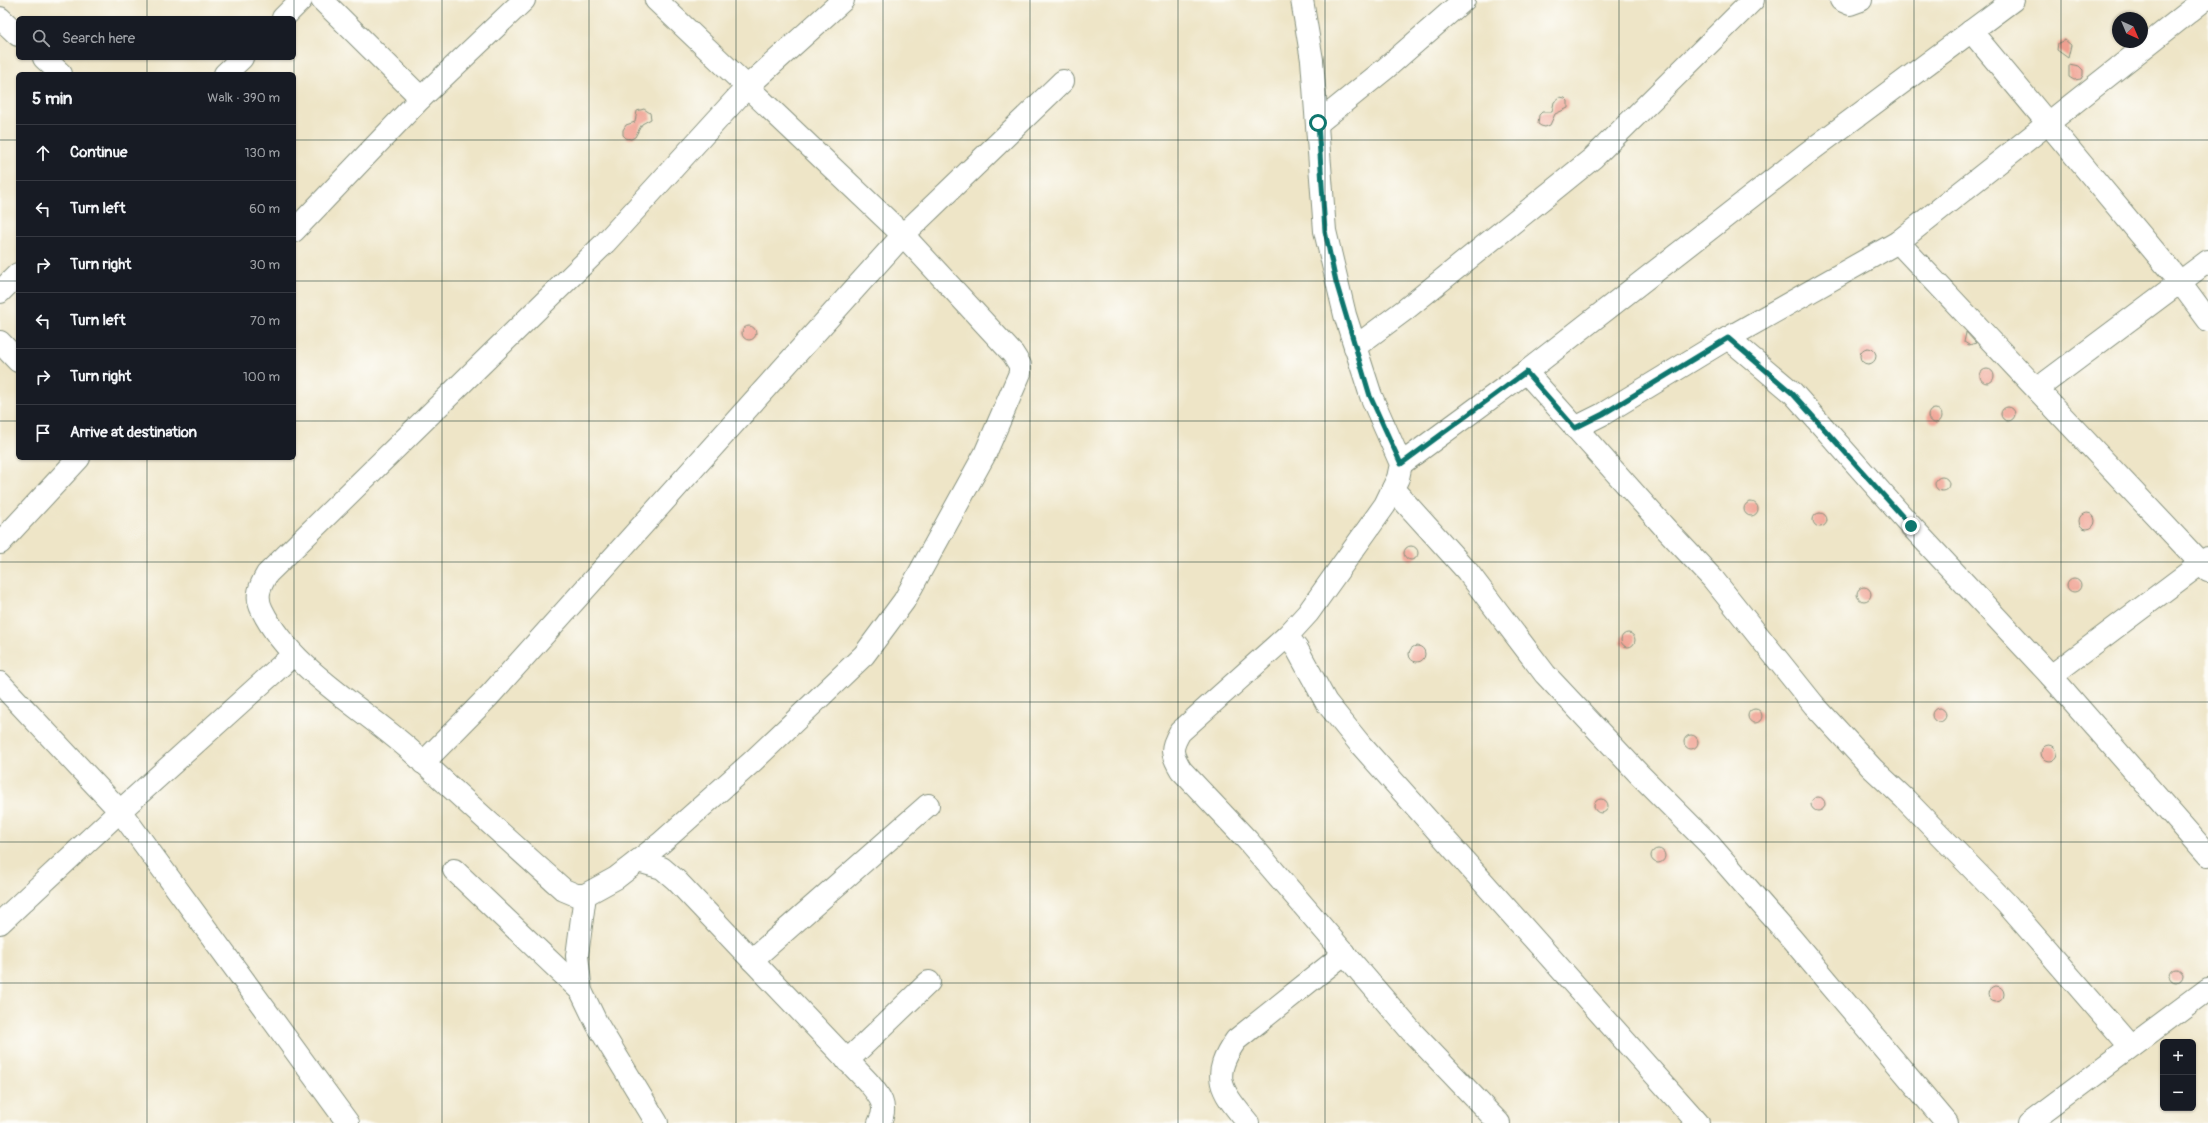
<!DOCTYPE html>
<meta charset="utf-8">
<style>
:root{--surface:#171b24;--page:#242831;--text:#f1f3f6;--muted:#9ea1a6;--line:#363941}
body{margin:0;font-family:Pangolin,sans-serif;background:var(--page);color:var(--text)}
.controls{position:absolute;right:12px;bottom:12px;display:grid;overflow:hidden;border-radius:6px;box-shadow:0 1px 3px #0004}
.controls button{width:36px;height:36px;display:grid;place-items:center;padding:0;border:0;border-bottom:1px solid var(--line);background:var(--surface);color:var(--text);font:20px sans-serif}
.compass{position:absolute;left:2112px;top:12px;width:36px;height:36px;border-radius:50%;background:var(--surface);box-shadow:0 1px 3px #0004;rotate:136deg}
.stop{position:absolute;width:12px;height:12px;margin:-9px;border:3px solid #0f766e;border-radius:50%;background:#fff}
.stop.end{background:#0f766e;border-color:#fff;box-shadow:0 1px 4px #0008}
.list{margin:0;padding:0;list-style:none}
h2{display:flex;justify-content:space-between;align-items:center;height:52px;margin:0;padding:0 16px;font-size:17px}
h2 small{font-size:13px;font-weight:400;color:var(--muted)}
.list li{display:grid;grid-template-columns:26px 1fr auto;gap:12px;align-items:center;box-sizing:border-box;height:56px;padding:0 16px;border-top:1px solid var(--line)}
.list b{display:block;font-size:15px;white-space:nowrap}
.list em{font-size:13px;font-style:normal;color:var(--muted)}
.icon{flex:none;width:22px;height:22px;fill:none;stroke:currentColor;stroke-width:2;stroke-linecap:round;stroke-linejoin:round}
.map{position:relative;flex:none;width:2208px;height:1123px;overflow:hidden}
.search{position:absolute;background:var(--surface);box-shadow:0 1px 3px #0004;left:16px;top:16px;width:280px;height:44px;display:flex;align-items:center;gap:10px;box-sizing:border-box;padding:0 14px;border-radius:6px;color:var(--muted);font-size:15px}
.panel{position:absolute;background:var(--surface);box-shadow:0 1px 3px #0004;left:16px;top:72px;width:280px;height:388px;border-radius:6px}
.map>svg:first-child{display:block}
.building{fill:#f0a091}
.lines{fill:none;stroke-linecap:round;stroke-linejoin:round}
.minor-casing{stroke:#86917e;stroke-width:24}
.minor{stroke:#fff;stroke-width:22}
.route{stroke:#0f766e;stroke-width:5}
.grid{fill:none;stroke:#1f3d34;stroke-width:1;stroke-opacity:0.55}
</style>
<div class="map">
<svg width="2208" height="1123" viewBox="0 0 2208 1123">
<rect width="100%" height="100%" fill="#fdfcf7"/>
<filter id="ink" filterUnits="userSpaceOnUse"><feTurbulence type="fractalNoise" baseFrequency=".025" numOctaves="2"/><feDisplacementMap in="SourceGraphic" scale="8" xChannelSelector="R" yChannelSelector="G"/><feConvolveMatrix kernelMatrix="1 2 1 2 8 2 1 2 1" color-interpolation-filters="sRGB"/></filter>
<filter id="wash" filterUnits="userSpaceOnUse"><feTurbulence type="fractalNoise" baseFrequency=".012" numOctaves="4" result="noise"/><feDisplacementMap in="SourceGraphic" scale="16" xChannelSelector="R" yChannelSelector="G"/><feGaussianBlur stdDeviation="0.9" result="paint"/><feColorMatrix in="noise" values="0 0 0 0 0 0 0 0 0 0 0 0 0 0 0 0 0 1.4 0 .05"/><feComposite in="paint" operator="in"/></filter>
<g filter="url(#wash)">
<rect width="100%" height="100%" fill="#eee5c7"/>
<g id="blocks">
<g class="building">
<path d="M 2065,40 L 2071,45 L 2068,58 L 2057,50 L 2058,43 Z"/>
<path d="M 2069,64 L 2079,66 L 2083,70 L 2083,75 L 2081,79 L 2074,80 L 2069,77 Z"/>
<path d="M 1560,97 L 1565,98 L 1568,101 L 1568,108 L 1555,114 L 1550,125 L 1545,127 L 1541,126 L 1538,124 L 1539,115 L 1542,112 L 1552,112 L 1554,102 Z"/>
<path d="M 644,109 L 650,113 L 651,119 L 642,124 L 635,137 L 631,139 L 626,138 L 623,135 L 623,130 L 626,125 L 635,122 L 637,111 Z"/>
<circle cx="749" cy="333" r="7"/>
<path d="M 1966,333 L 1966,332 L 1976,343 L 1969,345 L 1964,342 Z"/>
<circle cx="1868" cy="356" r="8"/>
<circle cx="1987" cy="376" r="7"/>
<circle cx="2008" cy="414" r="7"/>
<circle cx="1935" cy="416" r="7"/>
<circle cx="1942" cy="484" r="7"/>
<circle cx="1751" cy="509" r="7"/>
<circle cx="1820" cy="520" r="7"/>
<circle cx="2087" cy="521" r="8"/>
<circle cx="1411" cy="553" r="7"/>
<circle cx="2074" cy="585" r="7"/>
<circle cx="1864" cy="594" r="7"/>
<circle cx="1628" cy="640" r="7"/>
<circle cx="1417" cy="654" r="8"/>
<circle cx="1939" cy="715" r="7"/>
<circle cx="1755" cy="716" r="7"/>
<circle cx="1691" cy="742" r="7"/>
<circle cx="2049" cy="753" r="8"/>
<circle cx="1818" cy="804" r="7"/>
<circle cx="1601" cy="806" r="7"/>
<circle cx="1658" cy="856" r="7"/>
<circle cx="2176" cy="975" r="7"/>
<circle cx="1996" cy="994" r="8"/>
</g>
</g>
</g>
<g filter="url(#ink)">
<use href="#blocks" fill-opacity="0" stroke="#86917e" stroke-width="1"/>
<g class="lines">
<g class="minor-casing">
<g id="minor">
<path d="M 322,0 L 421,98"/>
<path d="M 656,0 L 903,235 L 1013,354 L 1020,365 L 1020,373 L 985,454 L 904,601 L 864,655 L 753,761 L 661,843 L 616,878 L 585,895 L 576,895 L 564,890 C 512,844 461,797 410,750 C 362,707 291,669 262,610 C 255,596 260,586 267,574 L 605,243 L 747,87 L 843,0"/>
<path d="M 1302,0 L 1312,60 L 1325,231 L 1345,315 L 1371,396 L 1401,464 L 1398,478 L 1385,505 L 1308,613 L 1287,636 L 1297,649 L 1326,702 L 1360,744 L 1698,1123"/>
<path d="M 1841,0 L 1850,4 L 1861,0"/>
<path d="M 0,18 L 18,35"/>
<path d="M 283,18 L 301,0"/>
<path d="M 1971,31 L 2180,282 L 2208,320"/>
<path d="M 44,58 L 61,74"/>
<path d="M 225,74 L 242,58"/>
<path d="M 1318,123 L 1385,69 L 1464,0"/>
<path d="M 294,231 L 421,98 L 524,0"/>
<path d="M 1898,242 L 2208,571"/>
<path d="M 0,292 L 18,274"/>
<path d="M 1728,338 L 1898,242 L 2204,0"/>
<path d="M 0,342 L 18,361"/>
<path d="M 1355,347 L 1406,309 L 1593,158 L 1753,0"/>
<path d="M 1526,372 L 1666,529 L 1713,579 L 1814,705 L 1872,768 L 1904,798 L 2006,903 L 2130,1046"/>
<path d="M 2037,389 L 2208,261"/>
<path d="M 1575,428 L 1603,414 L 1728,338 L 1793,393 L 1911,526 L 2051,676 L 2208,855"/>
<path d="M 1401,464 L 1526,372 L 1806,154 L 2013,0"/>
<path d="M 1393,489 L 1467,571 L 1545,674 L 1639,774 L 1709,844 L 1791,938 L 1947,1123"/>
<path d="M 0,543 L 79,458"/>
<path d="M 1287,636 L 1180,732 C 1170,749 1171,753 1181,770 L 1248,841 L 1412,1032 L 1499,1123"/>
<path d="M 2051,676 L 2208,558"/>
<path d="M 0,683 L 120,811 L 348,1123"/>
<path d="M 423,763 L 489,696 L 903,235 L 1063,81"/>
<path d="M 638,861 L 662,868 L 676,880 L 868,1082 C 879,1095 889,1106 879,1123"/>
<path d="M 454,870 L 581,991"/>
<path d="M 585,895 L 577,956 L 581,991 L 597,1024 L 657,1123"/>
<path d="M 0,923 L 120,811 L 293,655"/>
<path d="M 752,960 L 928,805"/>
<path d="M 847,1061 L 929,982"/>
<path d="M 1248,1123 C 1222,1091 1209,1078 1236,1040 L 1345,953"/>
<path d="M 2029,1123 L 2208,989"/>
</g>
</g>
<use href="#minor" class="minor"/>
</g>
</g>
<g class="lines" filter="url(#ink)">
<path class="route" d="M 1318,123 L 1325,231 L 1336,282 L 1370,396 L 1401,464 L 1526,372 L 1575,428 L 1603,414 L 1728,338 L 1792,393 L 1911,526"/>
</g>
<path class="grid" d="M 147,0 L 147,18M 294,0 L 294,1123M 442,0 L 442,1123M 589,0 L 589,1123M 736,0 L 736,1123M 883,0 L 883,1123M 1030,0 L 1030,1123M 1178,0 L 1178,1123M 1325,0 L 1325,1123M 1472,0 L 1472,1123M 1619,0 L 1619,1123M 1766,0 L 1766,1123M 1914,0 L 1914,1123M 2061,0 L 2061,1123M 147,58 L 147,74M 0,140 L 18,140M 294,140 L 2208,140M 0,281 L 18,281M 294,281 L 2208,281M 0,421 L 18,421M 294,421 L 2208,421M 147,458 L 147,1123M 0,562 L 2208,562M 0,702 L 2208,702M 0,842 L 2208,842M 0,983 L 2208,983"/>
</svg>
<div class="controls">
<button>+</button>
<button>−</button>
</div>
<svg class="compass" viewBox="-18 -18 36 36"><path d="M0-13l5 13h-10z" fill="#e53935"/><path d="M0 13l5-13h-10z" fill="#9ea1a6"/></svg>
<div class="stop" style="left:1318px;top:123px"></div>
<div class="stop end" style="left:1911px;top:526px"></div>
<div class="search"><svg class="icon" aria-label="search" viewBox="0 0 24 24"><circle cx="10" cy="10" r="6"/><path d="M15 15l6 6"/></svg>Search here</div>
<section class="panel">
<h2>5 min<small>Walk · 390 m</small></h2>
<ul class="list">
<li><svg class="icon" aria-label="ahead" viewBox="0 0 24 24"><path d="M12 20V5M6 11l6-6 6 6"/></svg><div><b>Continue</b></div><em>130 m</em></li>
<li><svg class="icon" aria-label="left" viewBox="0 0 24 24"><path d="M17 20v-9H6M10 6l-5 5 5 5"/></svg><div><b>Turn left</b></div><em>60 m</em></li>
<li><svg class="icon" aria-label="right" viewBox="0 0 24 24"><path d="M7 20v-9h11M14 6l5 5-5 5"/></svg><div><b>Turn right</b></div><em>30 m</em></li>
<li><svg class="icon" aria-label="left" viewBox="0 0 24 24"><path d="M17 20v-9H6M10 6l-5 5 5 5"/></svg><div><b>Turn left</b></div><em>70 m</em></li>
<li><svg class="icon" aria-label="right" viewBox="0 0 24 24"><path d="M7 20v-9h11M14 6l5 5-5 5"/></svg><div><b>Turn right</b></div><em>100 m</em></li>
<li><svg class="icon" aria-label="arrive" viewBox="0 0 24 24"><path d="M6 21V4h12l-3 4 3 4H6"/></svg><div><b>Arrive at destination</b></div></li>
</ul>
</section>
</div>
